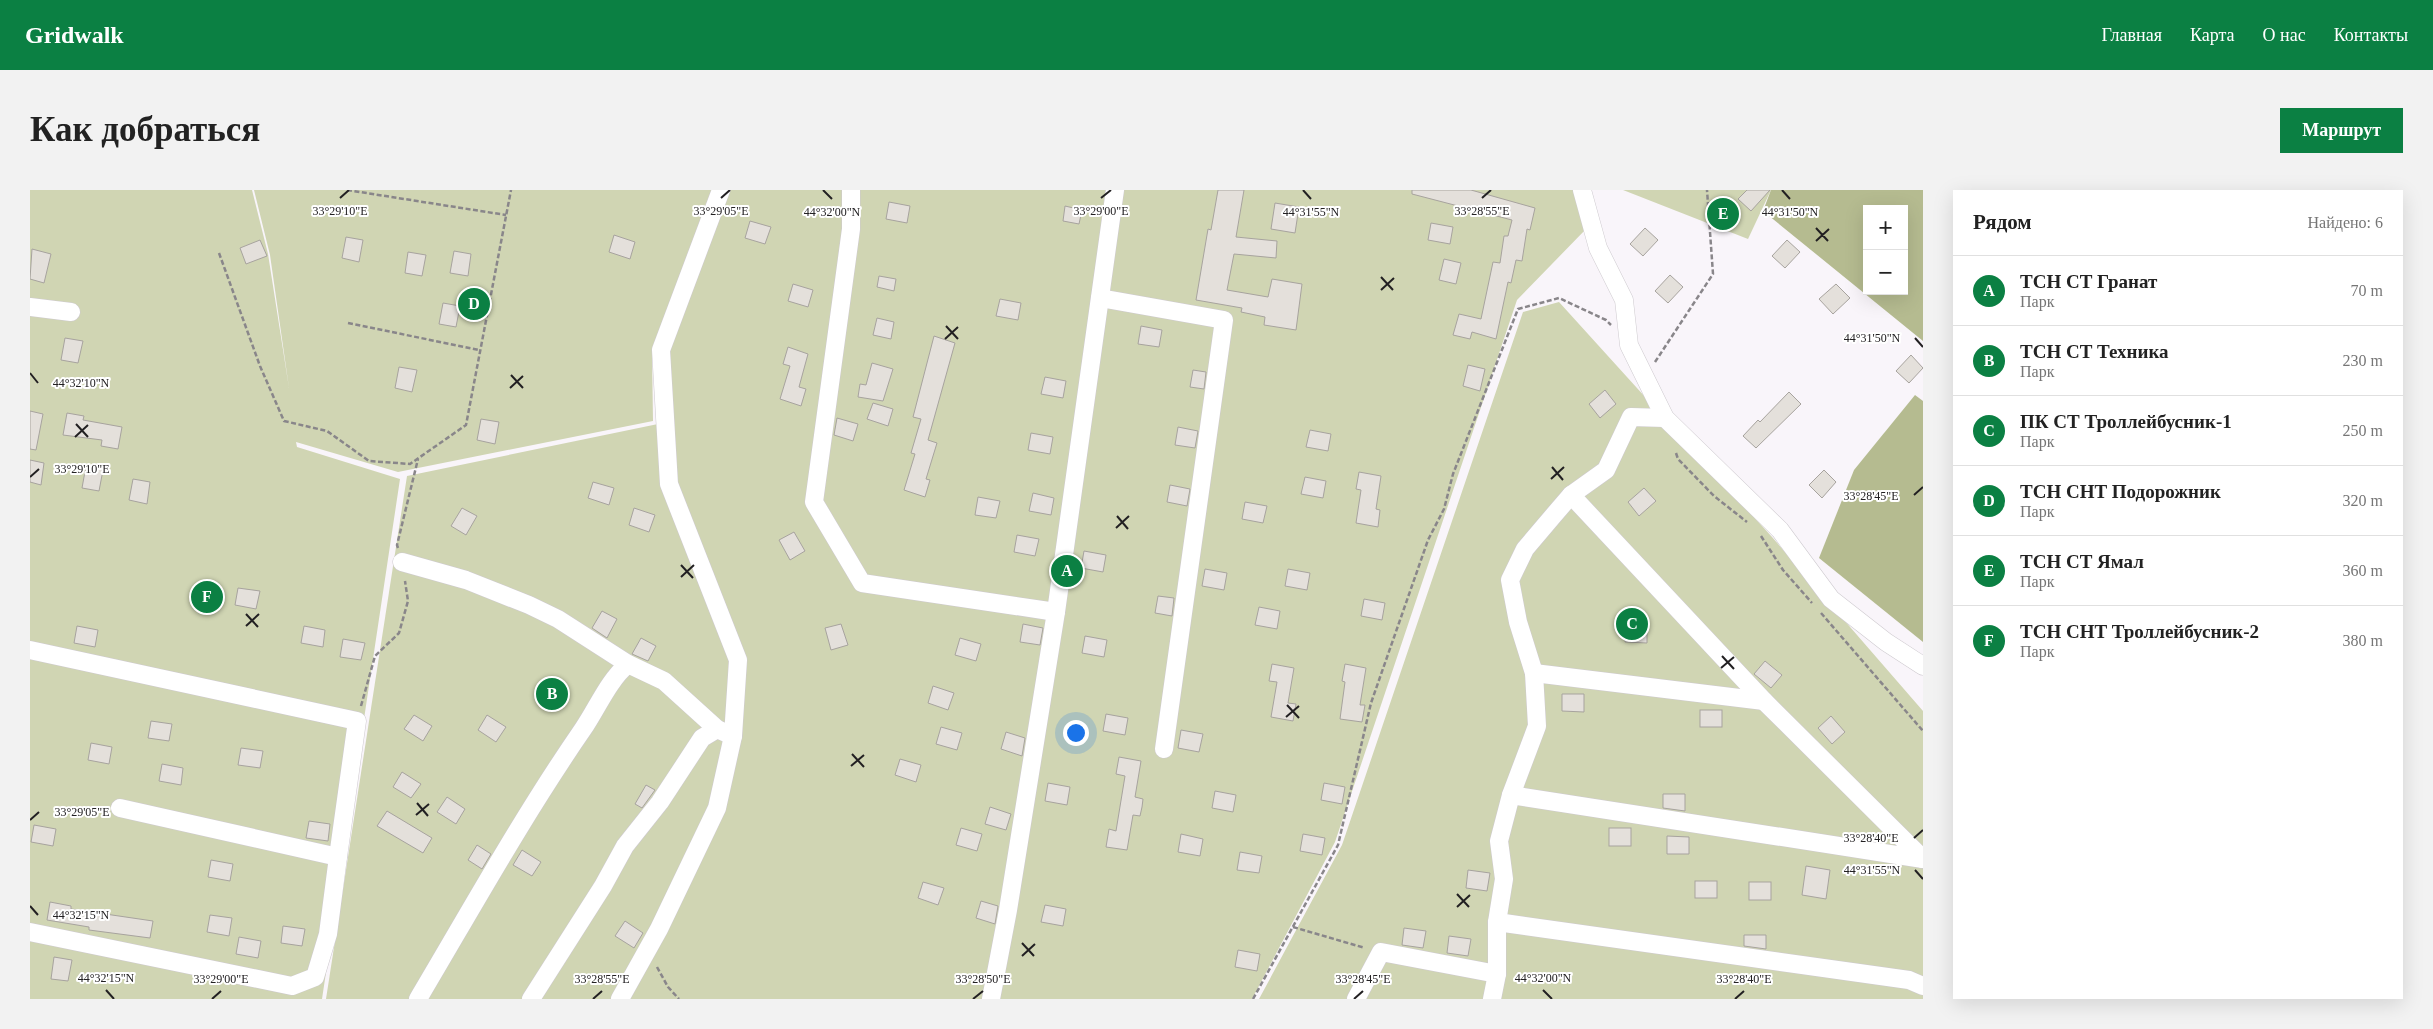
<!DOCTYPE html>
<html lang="ru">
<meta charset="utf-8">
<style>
:root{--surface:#fff;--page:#f2f2f2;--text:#222;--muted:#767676;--line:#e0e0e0;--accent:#0b8043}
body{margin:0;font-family:"Times New Roman",serif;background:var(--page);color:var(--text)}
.controls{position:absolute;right:15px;top:15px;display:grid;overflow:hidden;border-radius:0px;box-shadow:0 5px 20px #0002}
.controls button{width:45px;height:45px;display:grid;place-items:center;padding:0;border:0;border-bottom:1px solid var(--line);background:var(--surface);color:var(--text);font:25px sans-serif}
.you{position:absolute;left:1045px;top:542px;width:18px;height:18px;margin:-12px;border:4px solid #fff;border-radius:50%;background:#1a73e8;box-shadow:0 0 0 8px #1a73e833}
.badge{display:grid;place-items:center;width:32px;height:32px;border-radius:50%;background:var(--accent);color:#fff;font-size:16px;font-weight:700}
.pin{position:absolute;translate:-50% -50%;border:2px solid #fff;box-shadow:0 1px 5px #0006}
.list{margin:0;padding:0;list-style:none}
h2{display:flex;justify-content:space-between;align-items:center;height:65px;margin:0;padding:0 20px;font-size:21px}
h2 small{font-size:16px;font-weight:400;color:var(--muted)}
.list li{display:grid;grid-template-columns:32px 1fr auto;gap:15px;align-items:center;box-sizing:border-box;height:70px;padding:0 20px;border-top:1px solid var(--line)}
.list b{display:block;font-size:19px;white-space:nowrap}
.list p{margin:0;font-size:16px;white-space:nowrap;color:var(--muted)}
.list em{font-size:16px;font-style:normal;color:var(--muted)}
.map{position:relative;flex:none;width:1893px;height:809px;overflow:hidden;border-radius:0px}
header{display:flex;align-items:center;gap:30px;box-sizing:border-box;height:70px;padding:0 25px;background:var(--accent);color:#fff}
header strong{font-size:24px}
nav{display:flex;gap:28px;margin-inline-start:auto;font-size:18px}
.intro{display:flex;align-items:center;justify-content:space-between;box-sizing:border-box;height:120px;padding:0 30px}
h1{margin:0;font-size:35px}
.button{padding:12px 22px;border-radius:0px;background:var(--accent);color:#fff;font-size:18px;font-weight:700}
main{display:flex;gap:30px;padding:0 30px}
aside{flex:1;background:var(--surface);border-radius:0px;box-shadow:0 5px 20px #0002}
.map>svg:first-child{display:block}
.green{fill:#d0d5b3}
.forest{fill:#b5bb90;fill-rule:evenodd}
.building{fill:#e4e0db;stroke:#a7a39e}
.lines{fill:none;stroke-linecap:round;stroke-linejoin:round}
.minor-casing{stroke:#cecacf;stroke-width:19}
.path{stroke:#89868a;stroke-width:2.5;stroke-dasharray:5 2.5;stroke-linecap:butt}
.minor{stroke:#fff;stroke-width:18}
.ticks{fill:none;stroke:#222022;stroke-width:2}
.ticks-label{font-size:12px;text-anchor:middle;fill:#222022;stroke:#fff;stroke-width:4;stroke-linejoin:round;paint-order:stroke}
</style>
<header>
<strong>Gridwalk</strong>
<nav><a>Главная</a><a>Карта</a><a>О нас</a><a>Контакты</a></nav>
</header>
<div class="intro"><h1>Как добраться</h1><a class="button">Маршрут</a></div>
<main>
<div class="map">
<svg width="1893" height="809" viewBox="0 0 1893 809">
<rect width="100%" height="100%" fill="#f9f5fa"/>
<g class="green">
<path d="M 0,0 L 222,0 L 238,64 L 259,198 L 240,65 L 224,0 L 685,0 L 622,164 L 623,231 L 368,282 L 266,252 L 267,257 L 370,289 L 292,809 L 0,809 Z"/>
<path d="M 695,0 L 1548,0 L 1557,38 L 1487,110 L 1305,652 L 1222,809 L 593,809 L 691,617 L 713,471 L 644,292 L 635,161 Z"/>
<path d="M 1593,0 L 1741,0 L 1718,49 Z"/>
<path d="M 1529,112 L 1742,347 L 1893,521 L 1893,809 L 1229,809 L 1312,655 L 1493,122 Z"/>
<path d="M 628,234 L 701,468 L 699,540 L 683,619 L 583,809 L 296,809 L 377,286 Z"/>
</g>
<g class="forest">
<path d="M 1741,0 L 1893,0 L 1893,151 L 1733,21 ZM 1837,19 L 1874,19 L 1874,101 L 1837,101 Z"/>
<path d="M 1885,205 L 1893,211 L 1893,452 L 1789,368 L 1824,280 Z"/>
</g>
<g class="building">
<path d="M 1188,0 L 1214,0 L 1206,47 L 1247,51 L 1246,68 L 1204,64 L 1197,100 L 1238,107 L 1242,89 L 1272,94 L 1266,140 L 1234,135 L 1235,127 L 1211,122 L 1212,118 L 1166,110 L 1178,39 L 1181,40 Z"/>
<path d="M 1382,0 L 1441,0 L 1505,18 L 1500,40 L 1497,39 L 1492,71 L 1486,70 L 1481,93 L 1478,92 L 1466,149 L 1442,142 L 1440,149 L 1423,145 L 1429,124 L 1451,129 L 1463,72 L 1470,73 L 1474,46 L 1478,46 L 1482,30 L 1382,4 Z"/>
<path d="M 1717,0 L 1740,0 L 1721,21 L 1708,9 Z"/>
<path d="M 859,12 L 880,16 L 877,33 L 856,29 Z"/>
<path d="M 1245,13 L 1269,17 L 1265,43 L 1241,39 Z"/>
<path d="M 1035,16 L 1052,20 L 1049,34 L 1033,31 Z"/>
<path d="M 720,31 L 741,37 L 735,54 L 715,48 Z"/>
<path d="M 1401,33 L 1423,37 L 1420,54 L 1398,50 Z"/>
<path d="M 1615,38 L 1628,50 L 1613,66 L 1600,54 Z"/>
<path d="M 584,45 L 605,52 L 600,69 L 579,62 Z"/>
<path d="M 316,47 L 333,50 L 329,72 L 312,68 Z"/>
<path d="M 230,50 L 237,66 L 216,74 L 210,58 Z"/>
<path d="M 1757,50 L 1770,62 L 1755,78 L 1742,66 Z"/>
<path d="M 2,59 L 21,64 L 14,93 L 0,89 Z"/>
<path d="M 424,61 L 441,64 L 438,86 L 420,83 Z"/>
<path d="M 378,62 L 396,65 L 392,86 L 375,83 Z"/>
<path d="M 1414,69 L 1431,73 L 1426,94 L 1409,90 Z"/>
<path d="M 1640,85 L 1653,97 L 1638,113 L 1625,101 Z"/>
<path d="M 849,86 L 866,89 L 864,101 L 847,97 Z"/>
<path d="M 763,94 L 783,100 L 778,117 L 758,111 Z"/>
<path d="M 1806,94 L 1820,108 L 1803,124 L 1789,109 Z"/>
<path d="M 970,109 L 991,113 L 988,130 L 966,126 Z"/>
<path d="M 413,113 L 430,116 L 426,137 L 409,134 Z"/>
<path d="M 847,128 L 864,132 L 861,149 L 843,145 Z"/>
<path d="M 1111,136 L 1132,140 L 1129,157 L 1108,154 Z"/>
<path d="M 904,146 L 925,153 L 898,250 L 907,253 L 896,289 L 900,290 L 895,307 L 874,300 L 885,264 L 881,263 L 891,229 L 883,227 Z"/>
<path d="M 35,148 L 53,151 L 48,173 L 31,170 Z"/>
<path d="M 758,157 L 778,164 L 769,197 L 776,199 L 771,216 L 750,209 L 760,176 L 753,174 Z"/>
<path d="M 1881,165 L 1893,178 L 1879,193 L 1866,181 Z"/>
<path d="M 842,173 L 863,179 L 853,211 L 828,207 L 830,194 L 836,195 Z"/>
<path d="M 1438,175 L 1455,179 L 1450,201 L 1433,196 Z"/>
<path d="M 369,177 L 387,180 L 382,202 L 365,198 Z"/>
<path d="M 1163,180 L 1176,182 L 1174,199 L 1160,197 Z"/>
<path d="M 1015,187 L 1036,191 L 1033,208 L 1011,204 Z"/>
<path d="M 1575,200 L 1586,214 L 1570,228 L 1559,214 Z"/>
<path d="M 1759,202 L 1771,214 L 1726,258 L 1713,246 L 1728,230 L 1730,232 Z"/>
<path d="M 843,213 L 863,219 L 858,236 L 837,229 Z"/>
<path d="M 0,221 L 13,224 L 6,260 L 0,259 Z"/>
<path d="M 37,223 L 54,226 L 53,230 L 92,237 L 88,259 L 71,256 L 72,250 L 33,245 Z"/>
<path d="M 807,228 L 828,234 L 823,251 L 804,245 Z"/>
<path d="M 451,229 L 469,232 L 465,254 L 447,250 Z"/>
<path d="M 1148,237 L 1168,241 L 1165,258 L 1145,255 Z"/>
<path d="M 1280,240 L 1301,244 L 1298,261 L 1276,257 Z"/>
<path d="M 1001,243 L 1023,247 L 1020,264 L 998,260 Z"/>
<path d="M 0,270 L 14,273 L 11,295 L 0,292 Z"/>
<path d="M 56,276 L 73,280 L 69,301 L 52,298 Z"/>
<path d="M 1794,280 L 1806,292 L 1792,308 L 1779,295 Z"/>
<path d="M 1329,282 L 1351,286 L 1346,319 L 1350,320 L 1348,337 L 1326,333 L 1331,300 L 1326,299 Z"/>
<path d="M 1275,287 L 1296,291 L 1293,308 L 1271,304 Z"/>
<path d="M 103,289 L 120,292 L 117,314 L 99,310 Z"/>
<path d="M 563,292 L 584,298 L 579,315 L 558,308 Z"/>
<path d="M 1140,295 L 1160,299 L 1157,316 L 1137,312 Z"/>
<path d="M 1614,298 L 1626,311 L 1609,326 L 1598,312 Z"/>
<path d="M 1003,303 L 1024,308 L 1021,325 L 999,321 Z"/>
<path d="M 948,307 L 970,311 L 966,328 L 945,325 Z"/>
<path d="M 1215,312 L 1237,316 L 1233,333 L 1212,329 Z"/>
<path d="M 432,318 L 447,326 L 436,345 L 421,336 Z"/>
<path d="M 604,318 L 625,325 L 619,342 L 599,335 Z"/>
<path d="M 764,342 L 775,361 L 760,370 L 749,350 Z"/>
<path d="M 987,345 L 1009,349 L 1005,366 L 984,362 Z"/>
<path d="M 1054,361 L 1076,365 L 1073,382 L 1051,378 Z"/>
<path d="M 1175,379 L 1197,383 L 1194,400 L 1172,396 Z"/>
<path d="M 1258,379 L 1280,383 L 1277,400 L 1255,396 Z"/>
<path d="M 208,398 L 230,401 L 226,419 L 205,415 Z"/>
<path d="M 1128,406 L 1144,408 L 1142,426 L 1125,423 Z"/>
<path d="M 1334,409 L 1355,413 L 1352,430 L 1331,426 Z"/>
<path d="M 1229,417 L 1250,421 L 1247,439 L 1225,435 Z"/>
<path d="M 572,421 L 587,429 L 577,448 L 562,438 Z"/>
<path d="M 811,434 L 818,455 L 801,460 L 795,438 Z"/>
<path d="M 993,434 L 1013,438 L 1010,455 L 990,452 Z"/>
<path d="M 1595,435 L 1617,435 L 1617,453 L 1595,452 Z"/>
<path d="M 47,436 L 68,440 L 65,457 L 44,453 Z"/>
<path d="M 274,436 L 295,440 L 293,457 L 271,453 Z"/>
<path d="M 1055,446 L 1077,450 L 1074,467 L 1052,463 Z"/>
<path d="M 611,448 L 626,456 L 618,471 L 602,464 Z"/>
<path d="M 930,448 L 951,454 L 946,471 L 925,465 Z"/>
<path d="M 313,449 L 335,453 L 331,470 L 310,467 Z"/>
<path d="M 1735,471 L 1752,485 L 1741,498 L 1724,484 Z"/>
<path d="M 1242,474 L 1264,478 L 1258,513 L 1266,514 L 1263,531 L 1241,527 L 1247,492 L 1239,491 Z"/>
<path d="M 1315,474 L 1336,478 L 1330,515 L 1335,515 L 1332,532 L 1310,529 L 1315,492 L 1312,491 Z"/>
<path d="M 903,496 L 924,503 L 918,520 L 898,513 Z"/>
<path d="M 1532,504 L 1554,504 L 1554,522 L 1532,521 Z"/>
<rect x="1670" y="520" width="22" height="17"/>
<path d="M 1076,524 L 1098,528 L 1095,545 L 1073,541 Z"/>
<path d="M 384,525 L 402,536 L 393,551 L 374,539 Z"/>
<path d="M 457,525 L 476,537 L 466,552 L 448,540 Z"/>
<path d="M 1801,526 L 1815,542 L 1802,554 L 1788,538 Z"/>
<path d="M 121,531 L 142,534 L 139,551 L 118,548 Z"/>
<path d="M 911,537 L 932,543 L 927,560 L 906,554 Z"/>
<path d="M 1151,540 L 1173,544 L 1169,562 L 1148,558 Z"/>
<path d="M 976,542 L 995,548 L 992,566 L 971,559 Z"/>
<path d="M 61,553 L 82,557 L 79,574 L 58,570 Z"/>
<path d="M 211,558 L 233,561 L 230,578 L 208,575 Z"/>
<path d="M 1089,567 L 1111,571 L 1105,607 L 1113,609 L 1112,617 L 1110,626 L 1103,625 L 1097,660 L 1076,657 L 1079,639 L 1086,641 L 1095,586 L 1086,584 Z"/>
<path d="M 870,569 L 891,575 L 886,592 L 865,585 Z"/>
<path d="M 132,574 L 153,578 L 151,595 L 129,591 Z"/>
<path d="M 372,582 L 391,594 L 381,608 L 363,597 Z"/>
<path d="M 1018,593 L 1040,597 L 1037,615 L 1015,611 Z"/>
<path d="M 1294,593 L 1315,597 L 1312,614 L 1291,610 Z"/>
<path d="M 616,595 L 625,600 L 612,618 L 605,614 Z"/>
<path d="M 1185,601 L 1206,605 L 1203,622 L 1182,618 Z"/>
<path d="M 1633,604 L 1655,604 L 1655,621 L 1633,618 Z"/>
<path d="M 417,607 L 435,619 L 426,634 L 407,622 Z"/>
<path d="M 960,617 L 981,624 L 976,640 L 955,634 Z"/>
<path d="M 357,621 L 402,648 L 393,663 L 347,636 Z"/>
<path d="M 279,631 L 300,634 L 298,651 L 276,648 Z"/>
<path d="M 4,635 L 26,639 L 23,656 L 1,652 Z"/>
<path d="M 931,638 L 952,644 L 947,661 L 926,655 Z"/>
<rect x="1579" y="638" width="22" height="18"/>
<path d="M 1151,644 L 1173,649 L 1170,666 L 1148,662 Z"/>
<path d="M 1273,644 L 1295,648 L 1292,665 L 1270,661 Z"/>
<path d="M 1637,646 L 1659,647 L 1659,664 L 1637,664 Z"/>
<path d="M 447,655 L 461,664 L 452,679 L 438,670 Z"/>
<path d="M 492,660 L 511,672 L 502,686 L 483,675 Z"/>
<path d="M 1210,662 L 1232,666 L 1229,683 L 1207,680 Z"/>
<path d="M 181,670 L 203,674 L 200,691 L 178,687 Z"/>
<path d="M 1776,676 L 1800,680 L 1796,709 L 1772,705 Z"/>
<path d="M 1438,680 L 1460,683 L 1457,701 L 1436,698 Z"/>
<rect x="1665" y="691" width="22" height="17"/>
<path d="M 893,692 L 914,698 L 908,715 L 888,708 Z"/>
<rect x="1719" y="692" width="22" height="18"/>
<path d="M 951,711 L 968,716 L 965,734 L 946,728 Z"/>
<path d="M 20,712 L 41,716 L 41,719 L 123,731 L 120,748 L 59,740 L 59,737 L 17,730 Z"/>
<path d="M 1015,715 L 1036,719 L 1033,736 L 1011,732 Z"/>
<path d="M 180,725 L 202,728 L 199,746 L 177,742 Z"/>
<path d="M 595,731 L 613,743 L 604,758 L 585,746 Z"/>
<path d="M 253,736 L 275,739 L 272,756 L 251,753 Z"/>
<path d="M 1374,738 L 1396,741 L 1393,758 L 1372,755 Z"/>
<path d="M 1714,745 L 1736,745 L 1736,759 L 1714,756 Z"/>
<path d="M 1419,746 L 1441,749 L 1438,766 L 1417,763 Z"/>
<path d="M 209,747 L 231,751 L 228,768 L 206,764 Z"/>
<path d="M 1208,760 L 1230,764 L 1227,781 L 1205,777 Z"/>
<path d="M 24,767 L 42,770 L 38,791 L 21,789 Z"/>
</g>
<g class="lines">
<g class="minor-casing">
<g id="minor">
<path d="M 821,0 L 821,39 L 784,312 L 832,393 L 1026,422"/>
<path d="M 1552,0 L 1568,58 L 1594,110 L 1599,155 L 1635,228 L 1750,340 L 1801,409 L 1856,452 L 1893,476"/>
<path d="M 1070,108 L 1194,130 L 1134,559"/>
<path d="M 0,117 L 41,122"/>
<path d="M 1541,305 L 1734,511 L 1893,669"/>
<path d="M 372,372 L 436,390 L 499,415 L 528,429 L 598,474 L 634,491 L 687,539 L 703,546"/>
<path d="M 0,460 L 327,531 L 308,667"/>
<path d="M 1504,483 L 1734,511"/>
<path d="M 1481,605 L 1893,669"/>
<path d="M 1467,732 L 1879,790 L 1893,796"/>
<path d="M 0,742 L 262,796 L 285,787 L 298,744 L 308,667 L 90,618"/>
<path d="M 388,809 C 442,718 493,626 553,539 C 568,517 578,491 598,474"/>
<path d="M 501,809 L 573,696 L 595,656 L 630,612 L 672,548 L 687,539"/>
<path d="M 590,809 L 629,739 L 687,618 L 703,546 L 708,470 L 639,294 L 631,160 L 691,0"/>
<path d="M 961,809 L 978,720 L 1026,422 L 1085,0"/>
<path d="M 1326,809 L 1351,762 L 1467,784"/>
<path d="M 1462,809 L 1467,784 L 1467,732 L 1474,689 L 1469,651 L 1481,605 L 1507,536 L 1504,483 L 1488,432 L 1480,390 L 1495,359 L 1523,326 L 1541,305 L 1576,280 L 1601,227 L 1635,228"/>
</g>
</g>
<g class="path">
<path d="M 317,0 L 476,25"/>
<path d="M 189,63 L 230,176 L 254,231 L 297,241 L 339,271 L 380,274 L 436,235 L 481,0"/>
<path d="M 318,133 L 449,160"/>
<path d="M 1625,172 L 1683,84 L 1677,0"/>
<path d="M 1646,263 L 1648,269 L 1684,306 L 1717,332"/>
<path d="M 1731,346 L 1753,380 L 1782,413"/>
<path d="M 368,358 L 367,355 L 388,269"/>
<path d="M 1791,423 L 1893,541"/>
<path d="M 331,516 L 345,466 L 369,443 L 378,411 L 375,391"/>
<path d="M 1263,737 L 1335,758"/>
<path d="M 627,777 L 638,797 L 649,809"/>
<path d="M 1223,809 L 1308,655 L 1341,513 L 1398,350 L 1414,319 L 1423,284 L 1488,119 L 1529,108 L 1576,130 L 1581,135"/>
</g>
<use href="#minor" class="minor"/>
</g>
<path class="ticks" d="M 793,0 L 802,9M 1273,0 L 1281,9M 1752,0 L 1760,9M 310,8 L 319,0M 691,8 L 700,0M 1071,8 L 1081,0M 1452,8 L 1461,0M 1786,38 L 1798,51M 1786,51 L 1799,39M 1351,87 L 1363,100M 1351,100 L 1364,88M 916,136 L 928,149M 1885,148 L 1893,157M 915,149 L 928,137M 0,183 L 8,193M 481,185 L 493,198M 480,198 L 493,186M 46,234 L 58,247M 45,247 L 58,235M 1522,277 L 1533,290M 0,287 L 9,279M 1521,289 L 1534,277M 1884,305 L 1893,297M 1087,326 L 1098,339M 1086,338 L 1099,326M 651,375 L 663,388M 651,387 L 664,375M 216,424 L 228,437M 216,436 L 229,424M 1692,466 L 1704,479M 1691,478 L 1704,467M 1257,515 L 1269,528M 1256,527 L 1269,516M 822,564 L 834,577M 821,576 L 834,565M 387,613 L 398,626M 386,625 L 399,614M 0,630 L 9,622M 1884,648 L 1893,640M 1885,680 L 1893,689M 1427,704 L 1439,717M 0,716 L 8,725M 1427,717 L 1440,705M 992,753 L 1004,766M 992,766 L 1005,754M 76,800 L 84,809M 1513,800 L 1522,809M 182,809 L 191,801M 563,809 L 572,801M 943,809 L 953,801M 1324,809 L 1333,801M 1705,809 L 1714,801"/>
<g class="ticks-label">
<text x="691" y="25">33°29'05"E</text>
<text x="1071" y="25">33°29'00"E</text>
<text x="1452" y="25">33°28'55"E</text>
<text x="310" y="25">33°29'10"E</text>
<text x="802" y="26">44°32'00"N</text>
<text x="1760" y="26">44°31'50"N</text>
<text x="1281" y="26">44°31'55"N</text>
<text x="1842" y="152">44°31'50"N</text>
<text x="51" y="197">44°32'10"N</text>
<text x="52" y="283">33°29'10"E</text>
<text x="1841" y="310">33°28'45"E</text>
<text x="52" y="626">33°29'05"E</text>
<text x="1841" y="652">33°28'40"E</text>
<text x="1842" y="684">44°31'55"N</text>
<text x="51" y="729">44°32'15"N</text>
<text x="76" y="792">44°32'15"N</text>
<text x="1513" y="792">44°32'00"N</text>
<text x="191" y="793">33°29'00"E</text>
<text x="572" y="793">33°28'55"E</text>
<text x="953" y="793">33°28'50"E</text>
<text x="1333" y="793">33°28'45"E</text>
<text x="1714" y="793">33°28'40"E</text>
</g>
</svg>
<div class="controls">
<button>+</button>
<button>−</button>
</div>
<div class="you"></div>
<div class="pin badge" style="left:1037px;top:381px">A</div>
<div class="pin badge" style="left:522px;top:504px">B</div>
<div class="pin badge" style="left:1602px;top:434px">C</div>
<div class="pin badge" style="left:444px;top:114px">D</div>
<div class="pin badge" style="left:1693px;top:24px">E</div>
<div class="pin badge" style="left:177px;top:407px">F</div>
</div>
<aside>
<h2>Рядом<small>Найдено: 6</small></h2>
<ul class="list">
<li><span class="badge">A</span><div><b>ТСН СТ Гранат</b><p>Парк</p></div><em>70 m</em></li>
<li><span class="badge">B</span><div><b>ТСН СТ Техника</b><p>Парк</p></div><em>230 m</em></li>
<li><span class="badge">C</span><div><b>ПК СТ Троллейбусник-1</b><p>Парк</p></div><em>250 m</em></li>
<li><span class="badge">D</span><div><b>ТСН СНТ Подорожник</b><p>Парк</p></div><em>320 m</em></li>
<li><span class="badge">E</span><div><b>ТСН СТ Ямал</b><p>Парк</p></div><em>360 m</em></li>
<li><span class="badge">F</span><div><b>ТСН СНТ Троллейбусник-2</b><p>Парк</p></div><em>380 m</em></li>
</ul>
</aside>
</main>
